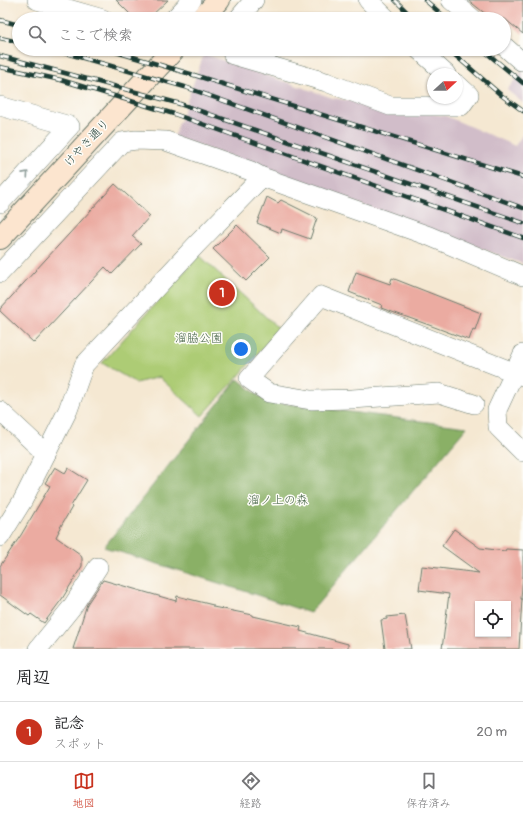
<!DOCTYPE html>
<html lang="ja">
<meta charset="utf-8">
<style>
:root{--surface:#fff;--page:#f6f6f6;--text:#202124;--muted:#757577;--line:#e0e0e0;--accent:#c8321e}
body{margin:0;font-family:Pangolin,"Klee One",sans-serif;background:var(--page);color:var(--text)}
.controls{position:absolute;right:12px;bottom:12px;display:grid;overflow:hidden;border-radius:0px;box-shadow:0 1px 3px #0004}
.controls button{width:36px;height:36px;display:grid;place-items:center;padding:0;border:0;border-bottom:1px solid var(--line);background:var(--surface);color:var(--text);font:20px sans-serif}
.compass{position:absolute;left:427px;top:68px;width:36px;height:36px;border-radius:50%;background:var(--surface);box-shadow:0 1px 3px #0004;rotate:69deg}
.you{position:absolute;left:241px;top:349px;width:14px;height:14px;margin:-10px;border:3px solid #fff;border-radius:50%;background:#1a73e8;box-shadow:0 0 0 6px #1a73e833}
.badge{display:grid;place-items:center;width:26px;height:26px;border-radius:50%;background:var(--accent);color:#fff;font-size:13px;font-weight:700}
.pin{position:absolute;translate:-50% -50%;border:2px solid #fff;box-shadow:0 1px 4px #0006}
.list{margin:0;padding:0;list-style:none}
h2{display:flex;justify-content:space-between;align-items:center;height:52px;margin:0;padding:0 16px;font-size:17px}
h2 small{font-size:13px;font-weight:400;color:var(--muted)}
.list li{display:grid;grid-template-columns:26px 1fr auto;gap:12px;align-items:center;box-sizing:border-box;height:60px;padding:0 16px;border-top:1px solid var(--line)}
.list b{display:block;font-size:15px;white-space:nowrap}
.list p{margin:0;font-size:13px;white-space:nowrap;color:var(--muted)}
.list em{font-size:13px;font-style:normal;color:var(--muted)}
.icon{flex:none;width:22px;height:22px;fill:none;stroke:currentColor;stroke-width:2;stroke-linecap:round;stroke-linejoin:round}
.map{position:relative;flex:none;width:523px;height:649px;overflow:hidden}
.search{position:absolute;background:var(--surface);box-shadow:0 1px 3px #0004;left:12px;right:12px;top:12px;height:44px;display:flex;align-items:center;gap:10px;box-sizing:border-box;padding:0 14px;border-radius:22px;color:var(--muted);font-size:15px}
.sheet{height:112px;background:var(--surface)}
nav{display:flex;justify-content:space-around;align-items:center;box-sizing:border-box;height:56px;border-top:1px solid var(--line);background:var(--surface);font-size:11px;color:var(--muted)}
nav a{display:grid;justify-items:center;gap:2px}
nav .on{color:var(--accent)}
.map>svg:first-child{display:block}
.industrial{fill:#d1bdc9}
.green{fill:#adcc74;stroke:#668454}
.forest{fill:#8ab066;stroke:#54764d}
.building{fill:#ebaba1;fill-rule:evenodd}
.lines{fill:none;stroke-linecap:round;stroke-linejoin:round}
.street-casing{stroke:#6a796b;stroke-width:20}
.secondary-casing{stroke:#6a796b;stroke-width:24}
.street{stroke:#fff;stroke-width:19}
.secondary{stroke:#fce5cf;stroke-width:22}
.rail-casing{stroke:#1f3d34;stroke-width:4.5}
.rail{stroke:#fdfcf7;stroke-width:3;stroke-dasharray:9;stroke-linecap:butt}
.oneway{stroke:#8f9e9a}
.labels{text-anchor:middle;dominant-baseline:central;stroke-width:3;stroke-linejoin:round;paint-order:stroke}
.street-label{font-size:12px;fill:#1f3d34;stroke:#fdfcf7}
.park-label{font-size:12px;fill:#426144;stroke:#fdfcf7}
</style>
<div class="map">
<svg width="523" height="649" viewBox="0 0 523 649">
<rect width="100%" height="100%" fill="#fdfcf7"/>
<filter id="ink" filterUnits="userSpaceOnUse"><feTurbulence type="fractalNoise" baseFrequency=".025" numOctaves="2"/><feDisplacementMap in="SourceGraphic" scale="8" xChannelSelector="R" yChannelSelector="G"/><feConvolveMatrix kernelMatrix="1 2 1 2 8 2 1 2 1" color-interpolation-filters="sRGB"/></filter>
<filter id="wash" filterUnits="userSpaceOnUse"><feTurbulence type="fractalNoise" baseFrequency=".012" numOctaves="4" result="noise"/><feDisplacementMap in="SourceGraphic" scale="16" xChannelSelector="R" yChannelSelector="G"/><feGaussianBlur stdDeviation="0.9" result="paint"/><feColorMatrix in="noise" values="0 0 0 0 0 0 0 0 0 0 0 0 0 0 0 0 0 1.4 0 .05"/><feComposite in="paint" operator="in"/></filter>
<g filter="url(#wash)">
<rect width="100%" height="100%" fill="#f5e8d2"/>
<g class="industrial">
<path d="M 204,54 L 333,98 L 446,116 L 515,146 L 523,134 L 523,264 L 174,137 Z"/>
<path d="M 523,70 L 523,103 L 507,90 Z"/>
</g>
<path class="green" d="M 199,255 L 279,329 L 238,377 L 202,416 L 159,377 L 136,383 L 102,363 Z"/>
<path class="forest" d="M 238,379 L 265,401 L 467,427 L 310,613 L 260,596 L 104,547 L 180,451 Z"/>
<g id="blocks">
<g class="building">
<path d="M 116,0 L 168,0 L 148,19 L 135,19 Z"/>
<path d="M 468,0 L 523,0 L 523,34 L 505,19 L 492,19 Z"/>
<path d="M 115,184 L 150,216 L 132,236 L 141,244 L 112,274 L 105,267 L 34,343 L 0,311 L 0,309 Z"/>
<path d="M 267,197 L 278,203 L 281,200 L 317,218 L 310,239 L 282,229 L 281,233 L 257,223 Z"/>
<path d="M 237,225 L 270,257 L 246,281 L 213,249 Z"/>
<path d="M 356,272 L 390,284 L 392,278 L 481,313 L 475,330 L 473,329 L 469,340 L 429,325 L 381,308 L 382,305 L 349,292 Z"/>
<path d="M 55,467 L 65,473 L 68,468 L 87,480 L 71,506 L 72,507 L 58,531 L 59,531 L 56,537 L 80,554 L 82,558 L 82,566 L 62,599 L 44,623 L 31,614 L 29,616 L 0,595 L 0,566 L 21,535 L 50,486 L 45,483 Z"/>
<path d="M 454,529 L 480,548 L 505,551 L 506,549 L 523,550 L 523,575 L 521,599 L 522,599 L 519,649 L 442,649 L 449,594 L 419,590 L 422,566 L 479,573 L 442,546 ZM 478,604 L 508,604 L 508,634 L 478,634 Z"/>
<path d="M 103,580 L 176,601 L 177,596 L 213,605 L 213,607 L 253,615 L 253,616 L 301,627 L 300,631 L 348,644 L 348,649 L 73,649 L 87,604 Z"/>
<path d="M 405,615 L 411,649 L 385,649 L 381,620 L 387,619 L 387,617 Z"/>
</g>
</g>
</g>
<g filter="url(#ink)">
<use href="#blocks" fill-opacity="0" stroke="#6a796b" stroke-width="1"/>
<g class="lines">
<g class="street-casing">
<g id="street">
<path d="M 37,0 L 103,19"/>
<path d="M 368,0 L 387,19"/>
<path d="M 451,0 L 473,19"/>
<path d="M 174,19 L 192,0"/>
<path d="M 238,19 L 254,0"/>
<path d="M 504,46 L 521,61 L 523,61"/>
<path d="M 231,49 L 233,55 L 326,82 L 390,106 L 461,106 L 469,95 L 457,84"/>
<path d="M 418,49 L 446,74"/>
<path d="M 0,106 L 70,126 L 0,203"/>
<path d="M 0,273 L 122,142 L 136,140 L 166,141 L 251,171 L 262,177"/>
<path d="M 523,354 L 497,410 L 498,427 L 523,452"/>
<path d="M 474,404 L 439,393 L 352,399 L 311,400 L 269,393 L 249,379 L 321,296 L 523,376"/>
<path d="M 0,411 L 46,454"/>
<path d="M 0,537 L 23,500 L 68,410 L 84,365 L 196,245 L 262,177 L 429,236 L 523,276"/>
<path d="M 38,649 L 72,607 L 98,567"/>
</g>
</g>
<g class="secondary-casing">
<g id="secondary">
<path d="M 202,19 L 219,0"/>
<path d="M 0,238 L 174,49"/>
</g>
</g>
<use href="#street" class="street"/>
<use href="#secondary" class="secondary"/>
<g class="rail-casing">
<g id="rail">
<path d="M 395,0 L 414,19"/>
<path d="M 425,0 L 447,19"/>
<path d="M 0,20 L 19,25"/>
<path d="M 0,38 L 19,42"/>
<path d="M 47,49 L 69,54 L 185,87 L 523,208"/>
<path d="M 106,49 L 194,75 L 523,177"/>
<path d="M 448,49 L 501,95 L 523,111"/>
<path d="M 482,49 L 523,83"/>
<path d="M 0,56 L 61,72 L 177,103 L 523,223"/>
<path d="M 0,67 L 61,80 L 174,114 L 523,238"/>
</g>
</g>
<use href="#rail" class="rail"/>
</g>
<defs><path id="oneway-chevron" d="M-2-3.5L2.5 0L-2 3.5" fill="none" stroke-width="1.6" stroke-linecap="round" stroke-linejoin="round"/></defs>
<use class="oneway" href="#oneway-chevron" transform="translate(26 174) rotate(-48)"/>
</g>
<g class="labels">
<g class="street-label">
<text transform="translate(87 143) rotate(-47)">けやき通り</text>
</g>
<g class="park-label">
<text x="199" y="338">溜脇公園</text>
<text x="278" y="500">溜ノ上の森</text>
</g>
</g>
</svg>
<div class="controls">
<button><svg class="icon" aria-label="locate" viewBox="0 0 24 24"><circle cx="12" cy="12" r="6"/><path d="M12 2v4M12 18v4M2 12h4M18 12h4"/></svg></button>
</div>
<svg class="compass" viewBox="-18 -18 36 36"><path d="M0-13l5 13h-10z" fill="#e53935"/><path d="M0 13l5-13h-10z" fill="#757577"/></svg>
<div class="you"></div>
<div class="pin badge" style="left:222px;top:293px">1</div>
<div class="search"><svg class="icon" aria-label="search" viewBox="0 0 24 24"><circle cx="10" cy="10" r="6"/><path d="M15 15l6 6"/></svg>ここで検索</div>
</div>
<section class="sheet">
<h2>周辺<small></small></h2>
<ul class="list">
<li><span class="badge">1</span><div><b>記念</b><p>スポット</p></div><em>20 m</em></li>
</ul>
</section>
<nav>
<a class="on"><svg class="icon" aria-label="map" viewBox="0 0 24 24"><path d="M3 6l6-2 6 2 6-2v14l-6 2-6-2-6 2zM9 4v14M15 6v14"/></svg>地図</a>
<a><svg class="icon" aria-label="directions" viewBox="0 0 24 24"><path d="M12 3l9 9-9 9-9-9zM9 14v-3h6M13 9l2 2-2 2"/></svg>経路</a>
<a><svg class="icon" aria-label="saved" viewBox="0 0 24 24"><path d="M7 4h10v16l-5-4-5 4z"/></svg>保存済み</a>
</nav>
